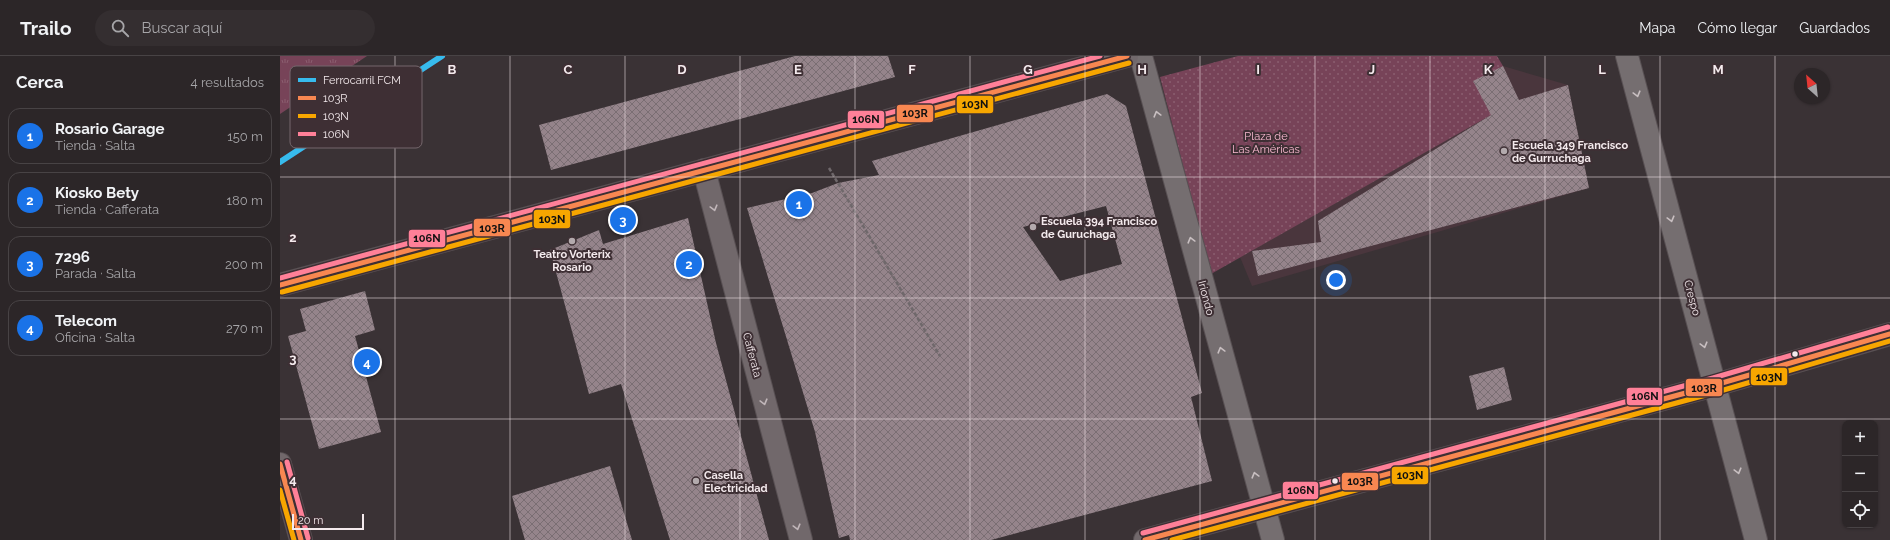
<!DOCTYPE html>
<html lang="es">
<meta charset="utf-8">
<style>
:root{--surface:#2c2628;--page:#342e30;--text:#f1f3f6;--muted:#a6a5a8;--line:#484345;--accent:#1a73e8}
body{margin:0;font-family:Raleway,sans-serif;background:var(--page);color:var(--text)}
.controls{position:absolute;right:12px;bottom:12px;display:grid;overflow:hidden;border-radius:8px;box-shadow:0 1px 3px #0004}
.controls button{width:36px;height:36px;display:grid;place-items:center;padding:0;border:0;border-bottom:1px solid var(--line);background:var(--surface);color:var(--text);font:20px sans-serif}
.compass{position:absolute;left:1514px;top:12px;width:36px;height:36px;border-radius:50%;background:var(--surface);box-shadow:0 1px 3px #0004;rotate:333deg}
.scale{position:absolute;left:12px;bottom:10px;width:72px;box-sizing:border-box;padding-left:4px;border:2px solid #f4eaed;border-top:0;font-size:11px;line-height:14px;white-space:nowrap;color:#f4eaed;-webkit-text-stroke:3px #3e2f34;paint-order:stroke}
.you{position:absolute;left:1056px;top:224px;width:14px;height:14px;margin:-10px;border:3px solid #fff;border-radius:50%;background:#1a73e8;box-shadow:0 0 0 6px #1a73e833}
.badge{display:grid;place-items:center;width:26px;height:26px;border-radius:50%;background:var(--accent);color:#fff;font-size:13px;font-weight:700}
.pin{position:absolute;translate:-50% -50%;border:2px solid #fff;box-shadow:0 1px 4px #0006}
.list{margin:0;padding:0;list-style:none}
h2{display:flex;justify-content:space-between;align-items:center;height:52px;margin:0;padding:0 16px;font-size:17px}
h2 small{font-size:13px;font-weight:400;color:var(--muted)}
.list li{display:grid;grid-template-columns:26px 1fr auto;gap:12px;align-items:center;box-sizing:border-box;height:56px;margin:0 8px 8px;padding:0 8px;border:1px solid var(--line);border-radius:12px}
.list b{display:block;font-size:15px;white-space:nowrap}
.list p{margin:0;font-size:13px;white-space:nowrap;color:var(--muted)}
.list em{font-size:13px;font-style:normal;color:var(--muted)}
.icon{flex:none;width:22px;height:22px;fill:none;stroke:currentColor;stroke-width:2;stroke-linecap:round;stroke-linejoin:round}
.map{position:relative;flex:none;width:1610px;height:484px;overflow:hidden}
header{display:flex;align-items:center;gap:24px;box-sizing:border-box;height:56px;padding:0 20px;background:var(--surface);border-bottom:1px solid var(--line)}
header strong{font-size:19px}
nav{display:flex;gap:22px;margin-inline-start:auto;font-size:14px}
.search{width:280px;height:36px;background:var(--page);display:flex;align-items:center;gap:10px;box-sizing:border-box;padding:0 14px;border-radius:22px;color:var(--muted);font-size:15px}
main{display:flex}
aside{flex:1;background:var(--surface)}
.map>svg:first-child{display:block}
.built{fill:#4a363d}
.grass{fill:url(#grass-tufts)}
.park{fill:url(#park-dots)}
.building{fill:url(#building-cross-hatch);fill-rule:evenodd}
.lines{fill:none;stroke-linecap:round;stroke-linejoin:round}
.minor-casing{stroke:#585053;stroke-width:24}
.major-casing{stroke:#585053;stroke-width:24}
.path{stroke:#6f686b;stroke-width:2.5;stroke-dasharray:4 2;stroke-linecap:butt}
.minor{stroke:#756e70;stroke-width:22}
.major{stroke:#71686b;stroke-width:22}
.bus-1-casing{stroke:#3e2f34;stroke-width:8}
.bus-2-casing{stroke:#3e2f34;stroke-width:8}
.bus-3-casing{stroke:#3e2f34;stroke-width:8}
.bus-1{stroke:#f88751;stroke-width:5}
.bus-2{stroke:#f7a600;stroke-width:5}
.bus-3{stroke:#ff8098;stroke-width:5}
.rail-1-casing{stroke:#3e2f34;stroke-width:9}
.rail-1{stroke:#37bbed;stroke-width:6}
.oneway{stroke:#c8bfc1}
.oneway2{stroke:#c0b6b9}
.grid{fill:none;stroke:#f4eaed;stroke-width:1;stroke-opacity:0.55}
.poi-dot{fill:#b3aaad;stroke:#3e2f34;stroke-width:1.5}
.bus-dot{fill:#f4eaed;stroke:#3e2f34;stroke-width:1.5}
.labels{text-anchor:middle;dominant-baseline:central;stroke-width:4;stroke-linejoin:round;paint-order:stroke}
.park-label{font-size:11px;fill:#fcbbd2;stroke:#3e2f34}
.poi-label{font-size:11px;font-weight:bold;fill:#f4eaed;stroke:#3e2f34;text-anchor:start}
.street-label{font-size:11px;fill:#f4eaed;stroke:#3e2f34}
.key{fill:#3e2f34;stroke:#75676c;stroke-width:1}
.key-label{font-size:11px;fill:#f4eaed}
.grid-label{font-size:13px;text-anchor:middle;font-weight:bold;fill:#f4eaed;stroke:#3e2f34;stroke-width:4;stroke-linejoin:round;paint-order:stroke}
.line-badge{stroke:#3e2f34;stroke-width:1.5}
.pale-badge-label{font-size:11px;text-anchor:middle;font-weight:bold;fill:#111}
</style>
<header>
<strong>Trailo</strong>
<div class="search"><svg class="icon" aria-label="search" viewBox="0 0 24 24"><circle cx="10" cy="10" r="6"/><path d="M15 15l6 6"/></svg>Buscar aquí</div>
<nav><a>Mapa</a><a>Cómo llegar</a><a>Guardados</a></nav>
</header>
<main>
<aside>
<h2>Cerca<small>4 resultados</small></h2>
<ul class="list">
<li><span class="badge">1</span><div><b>Rosario Garage</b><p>Tienda · Salta</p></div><em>150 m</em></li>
<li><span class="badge">2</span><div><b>Kiosko Bety</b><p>Tienda · Cafferata</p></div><em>180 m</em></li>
<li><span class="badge">3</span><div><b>7296</b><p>Parada · Salta</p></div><em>200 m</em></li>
<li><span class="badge">4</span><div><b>Telecom</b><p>Oficina · Salta</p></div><em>270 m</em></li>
</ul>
</aside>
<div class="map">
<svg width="1610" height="484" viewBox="0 0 1610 484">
<defs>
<pattern id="grass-tufts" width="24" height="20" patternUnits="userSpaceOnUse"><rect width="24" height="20" fill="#774358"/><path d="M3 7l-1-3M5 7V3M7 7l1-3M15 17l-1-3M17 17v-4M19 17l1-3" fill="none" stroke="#8b5e70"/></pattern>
<pattern id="park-dots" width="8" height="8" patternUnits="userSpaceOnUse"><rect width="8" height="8" fill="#774358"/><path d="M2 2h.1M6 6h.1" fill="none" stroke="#8b5e70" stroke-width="1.8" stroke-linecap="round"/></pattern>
<pattern id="building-cross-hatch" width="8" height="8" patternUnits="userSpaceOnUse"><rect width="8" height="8" fill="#95848b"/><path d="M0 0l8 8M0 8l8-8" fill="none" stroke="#7a6e73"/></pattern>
</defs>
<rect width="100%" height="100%" fill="#3a3235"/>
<path class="built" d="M 1223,10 L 1288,29 L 1309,132 L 972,230 L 960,201 L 972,195 Z"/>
<path class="grass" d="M 0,0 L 87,0 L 0,58 Z"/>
<path class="park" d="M 958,0 L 1217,0 L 1223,10 L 1211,59 L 931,218 L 880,21 Z"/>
<g class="building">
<path d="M 515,0 L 608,0 L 615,21 L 271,114 L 259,69 Z"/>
<path d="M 1223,10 L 1239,44 L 1288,29 L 1309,132 L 978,220 L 972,195 L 1041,186 L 1038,165 L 1211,59 L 1193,25 Z"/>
<path d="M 827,38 L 846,50 L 922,337 L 911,341 L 932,425 L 711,484 L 570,484 L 569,479 L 559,482 L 535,376 L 467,152 L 532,137 L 558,127 L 599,119 L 592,105 ZM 826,150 L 842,208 L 780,225 L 743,171 Z"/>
<path d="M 408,162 L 436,287 L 489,484 L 390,484 L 341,328 L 309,338 L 270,194 L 319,174 L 323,188 Z"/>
<path d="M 85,235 L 95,274 L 75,280 L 101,376 L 39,393 L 8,280 L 26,275 L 20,253 Z"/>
<path d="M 1224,311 L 1232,344 L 1197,354 L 1189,320 Z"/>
<path d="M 330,410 L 352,484 L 245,484 L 232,440 Z"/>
</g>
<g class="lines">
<g class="minor-casing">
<g id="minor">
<path d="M 861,0 L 993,484"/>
<path d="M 1347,0 L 1476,484"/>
</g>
</g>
<g class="major-casing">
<g id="major">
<path d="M 424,114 L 521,484"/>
<path d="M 0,229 L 847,0"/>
<path d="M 0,408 L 21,484"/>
<path d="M 865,484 L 1435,329 L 1610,278"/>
</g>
</g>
<path class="path" d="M 549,112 L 660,300"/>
<use href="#minor" class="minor"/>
<use href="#major" class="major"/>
<g class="bus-1-casing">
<g id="bus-1">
<path d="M 0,229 L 847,0"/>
<path d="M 0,408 L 21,484"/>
<path d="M 865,484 L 1435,329 L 1610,278"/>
</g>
</g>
<g class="bus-2-casing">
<g id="bus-2">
<path d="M 2,236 L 849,7"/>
<path d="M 0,434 L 14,484"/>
<path d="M 892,484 L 1437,336 L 1610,285"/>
</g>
</g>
<g class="bus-3-casing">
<g id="bus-3">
<path d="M 0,222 L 820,0"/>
<path d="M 7,406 L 28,482"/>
<path d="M 863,477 L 1433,322 L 1608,271"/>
</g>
</g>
<use href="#bus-1" class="bus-1"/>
<use href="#bus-2" class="bus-2"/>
<use href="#bus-3" class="bus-3"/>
<g class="rail-1-casing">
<path id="rail-1" d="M 0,106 L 162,0"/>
</g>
<use href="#rail-1" class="rail-1"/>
</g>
<defs><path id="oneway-chevron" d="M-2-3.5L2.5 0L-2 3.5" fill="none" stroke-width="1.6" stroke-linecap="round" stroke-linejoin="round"/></defs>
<g class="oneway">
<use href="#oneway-chevron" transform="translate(1357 38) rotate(75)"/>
<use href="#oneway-chevron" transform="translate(877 58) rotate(-105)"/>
<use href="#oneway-chevron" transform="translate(1391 163) rotate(75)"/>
<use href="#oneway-chevron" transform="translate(911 184) rotate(-105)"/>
<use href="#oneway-chevron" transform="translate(1424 289) rotate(75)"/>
<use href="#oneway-chevron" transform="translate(941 294) rotate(-105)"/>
<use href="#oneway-chevron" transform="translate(1458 415) rotate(75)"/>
<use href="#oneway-chevron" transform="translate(975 419) rotate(-105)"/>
</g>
<g class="oneway2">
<use href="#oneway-chevron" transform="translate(434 152) rotate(75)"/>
<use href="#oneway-chevron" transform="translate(484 346) rotate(75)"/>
<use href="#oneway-chevron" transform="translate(517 471) rotate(75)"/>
</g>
<path class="grid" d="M 115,0 L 115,484M 230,0 L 230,484M 345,0 L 345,484M 460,0 L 460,484M 575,0 L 575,484M 690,0 L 690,484M 805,0 L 805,484M 920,0 L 920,484M 1035,0 L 1035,484M 1150,0 L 1150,484M 1265,0 L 1265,484M 1380,0 L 1380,484M 1495,0 L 1495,484M 0,121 L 1610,121M 0,242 L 1610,242M 0,363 L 1610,363"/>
<g class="poi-dot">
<circle cx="1224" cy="95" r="4"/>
<circle cx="753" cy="171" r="4"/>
<circle cx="292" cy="185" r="4"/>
<circle cx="416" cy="425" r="4"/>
</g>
<g class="bus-dot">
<circle cx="1515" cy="298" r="3.5"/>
<circle cx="1055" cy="425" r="3.5"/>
</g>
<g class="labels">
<g class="park-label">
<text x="986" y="80">Plaza de<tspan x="986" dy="13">Las Américas</tspan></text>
</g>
<g class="poi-label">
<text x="1232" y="89">Escuela 349 Francisco<tspan x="1232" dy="13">de Gurruchaga</tspan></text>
<text x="761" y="165">Escuela 394 Francisco<tspan x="761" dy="13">de Guruchaga</tspan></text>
<text x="292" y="198" text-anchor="middle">Teatro Vorterix<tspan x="292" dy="13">Rosario</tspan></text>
<text x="424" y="419">Casella<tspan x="424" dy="13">Electricidad</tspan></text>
</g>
<g class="street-label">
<text transform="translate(926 242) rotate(75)">Iriondo</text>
<text transform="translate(1412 242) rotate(75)">Crespo</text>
<text transform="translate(472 299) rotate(75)">Cafferata</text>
</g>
</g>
<rect x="10" y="10" width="132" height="82" rx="6" class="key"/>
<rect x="18" y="22" width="18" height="4" fill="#37bbed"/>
<rect x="18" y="40" width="18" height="4" fill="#f88751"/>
<rect x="18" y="58" width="18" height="4" fill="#f7a600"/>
<rect x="18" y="76" width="18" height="4" fill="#ff8098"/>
<g class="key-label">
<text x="43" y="28">Ferrocarril FCM</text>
<text x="43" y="46">103R</text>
<text x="43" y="64">103N</text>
<text x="43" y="82">106N</text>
</g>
<g class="grid-label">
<text x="172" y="18">B</text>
<text x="288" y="18">C</text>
<text x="402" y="18">D</text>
<text x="518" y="18">E</text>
<text x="632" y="18">F</text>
<text x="748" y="18">G</text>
<text x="862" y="18">H</text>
<text x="978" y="18">I</text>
<text x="1092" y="18">J</text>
<text x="1208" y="18">K</text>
<text x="1322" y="18">L</text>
<text x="1438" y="18">M</text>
<text x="13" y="186">2</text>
<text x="13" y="307">3</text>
<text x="13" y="428">4</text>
</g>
<g class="line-badge">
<rect x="676" y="39" width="38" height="19" rx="4" fill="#f7a600"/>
<rect x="616" y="48" width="38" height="19" rx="4" fill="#f88751"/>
<rect x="567" y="54" width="38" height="19" rx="4" fill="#ff8098"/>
<rect x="253" y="153" width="38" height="20" rx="4" fill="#f7a600"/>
<rect x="193" y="162" width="38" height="19" rx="4" fill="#f88751"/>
<rect x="128" y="173" width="38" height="19" rx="4" fill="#ff8098"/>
<rect x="1470" y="311" width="38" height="19" rx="4" fill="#f7a600"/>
<rect x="1405" y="322" width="38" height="19" rx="4" fill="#f88751"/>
<rect x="1346" y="331" width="37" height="19" rx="4" fill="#ff8098"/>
<rect x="1111" y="410" width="38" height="19" rx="4" fill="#f7a600"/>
<rect x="1061" y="416" width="38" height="19" rx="4" fill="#f88751"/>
<rect x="1002" y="425" width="37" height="19" rx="4" fill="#ff8098"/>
</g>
<g class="pale-badge-label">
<text x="695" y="52">103N</text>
<text x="635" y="61">103R</text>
<text x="586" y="67">106N</text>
<text x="272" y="167">103N</text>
<text x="212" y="176">103R</text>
<text x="147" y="186">106N</text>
<text x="1489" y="325">103N</text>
<text x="1424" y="336">103R</text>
<text x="1365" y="344">106N</text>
<text x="1130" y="423">103N</text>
<text x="1080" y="429">103R</text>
<text x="1021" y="438">106N</text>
</g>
</svg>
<div class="controls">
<button>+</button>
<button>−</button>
<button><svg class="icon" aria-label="locate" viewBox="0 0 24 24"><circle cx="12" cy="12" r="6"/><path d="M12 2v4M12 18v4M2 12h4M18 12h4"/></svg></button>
</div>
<svg class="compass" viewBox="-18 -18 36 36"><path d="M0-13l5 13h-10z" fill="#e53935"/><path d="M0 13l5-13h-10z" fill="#a6a5a8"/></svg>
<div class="scale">20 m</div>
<div class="you"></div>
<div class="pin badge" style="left:519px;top:148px">1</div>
<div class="pin badge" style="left:409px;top:208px">2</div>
<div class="pin badge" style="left:343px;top:164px">3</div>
<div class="pin badge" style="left:87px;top:306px">4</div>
</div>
</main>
